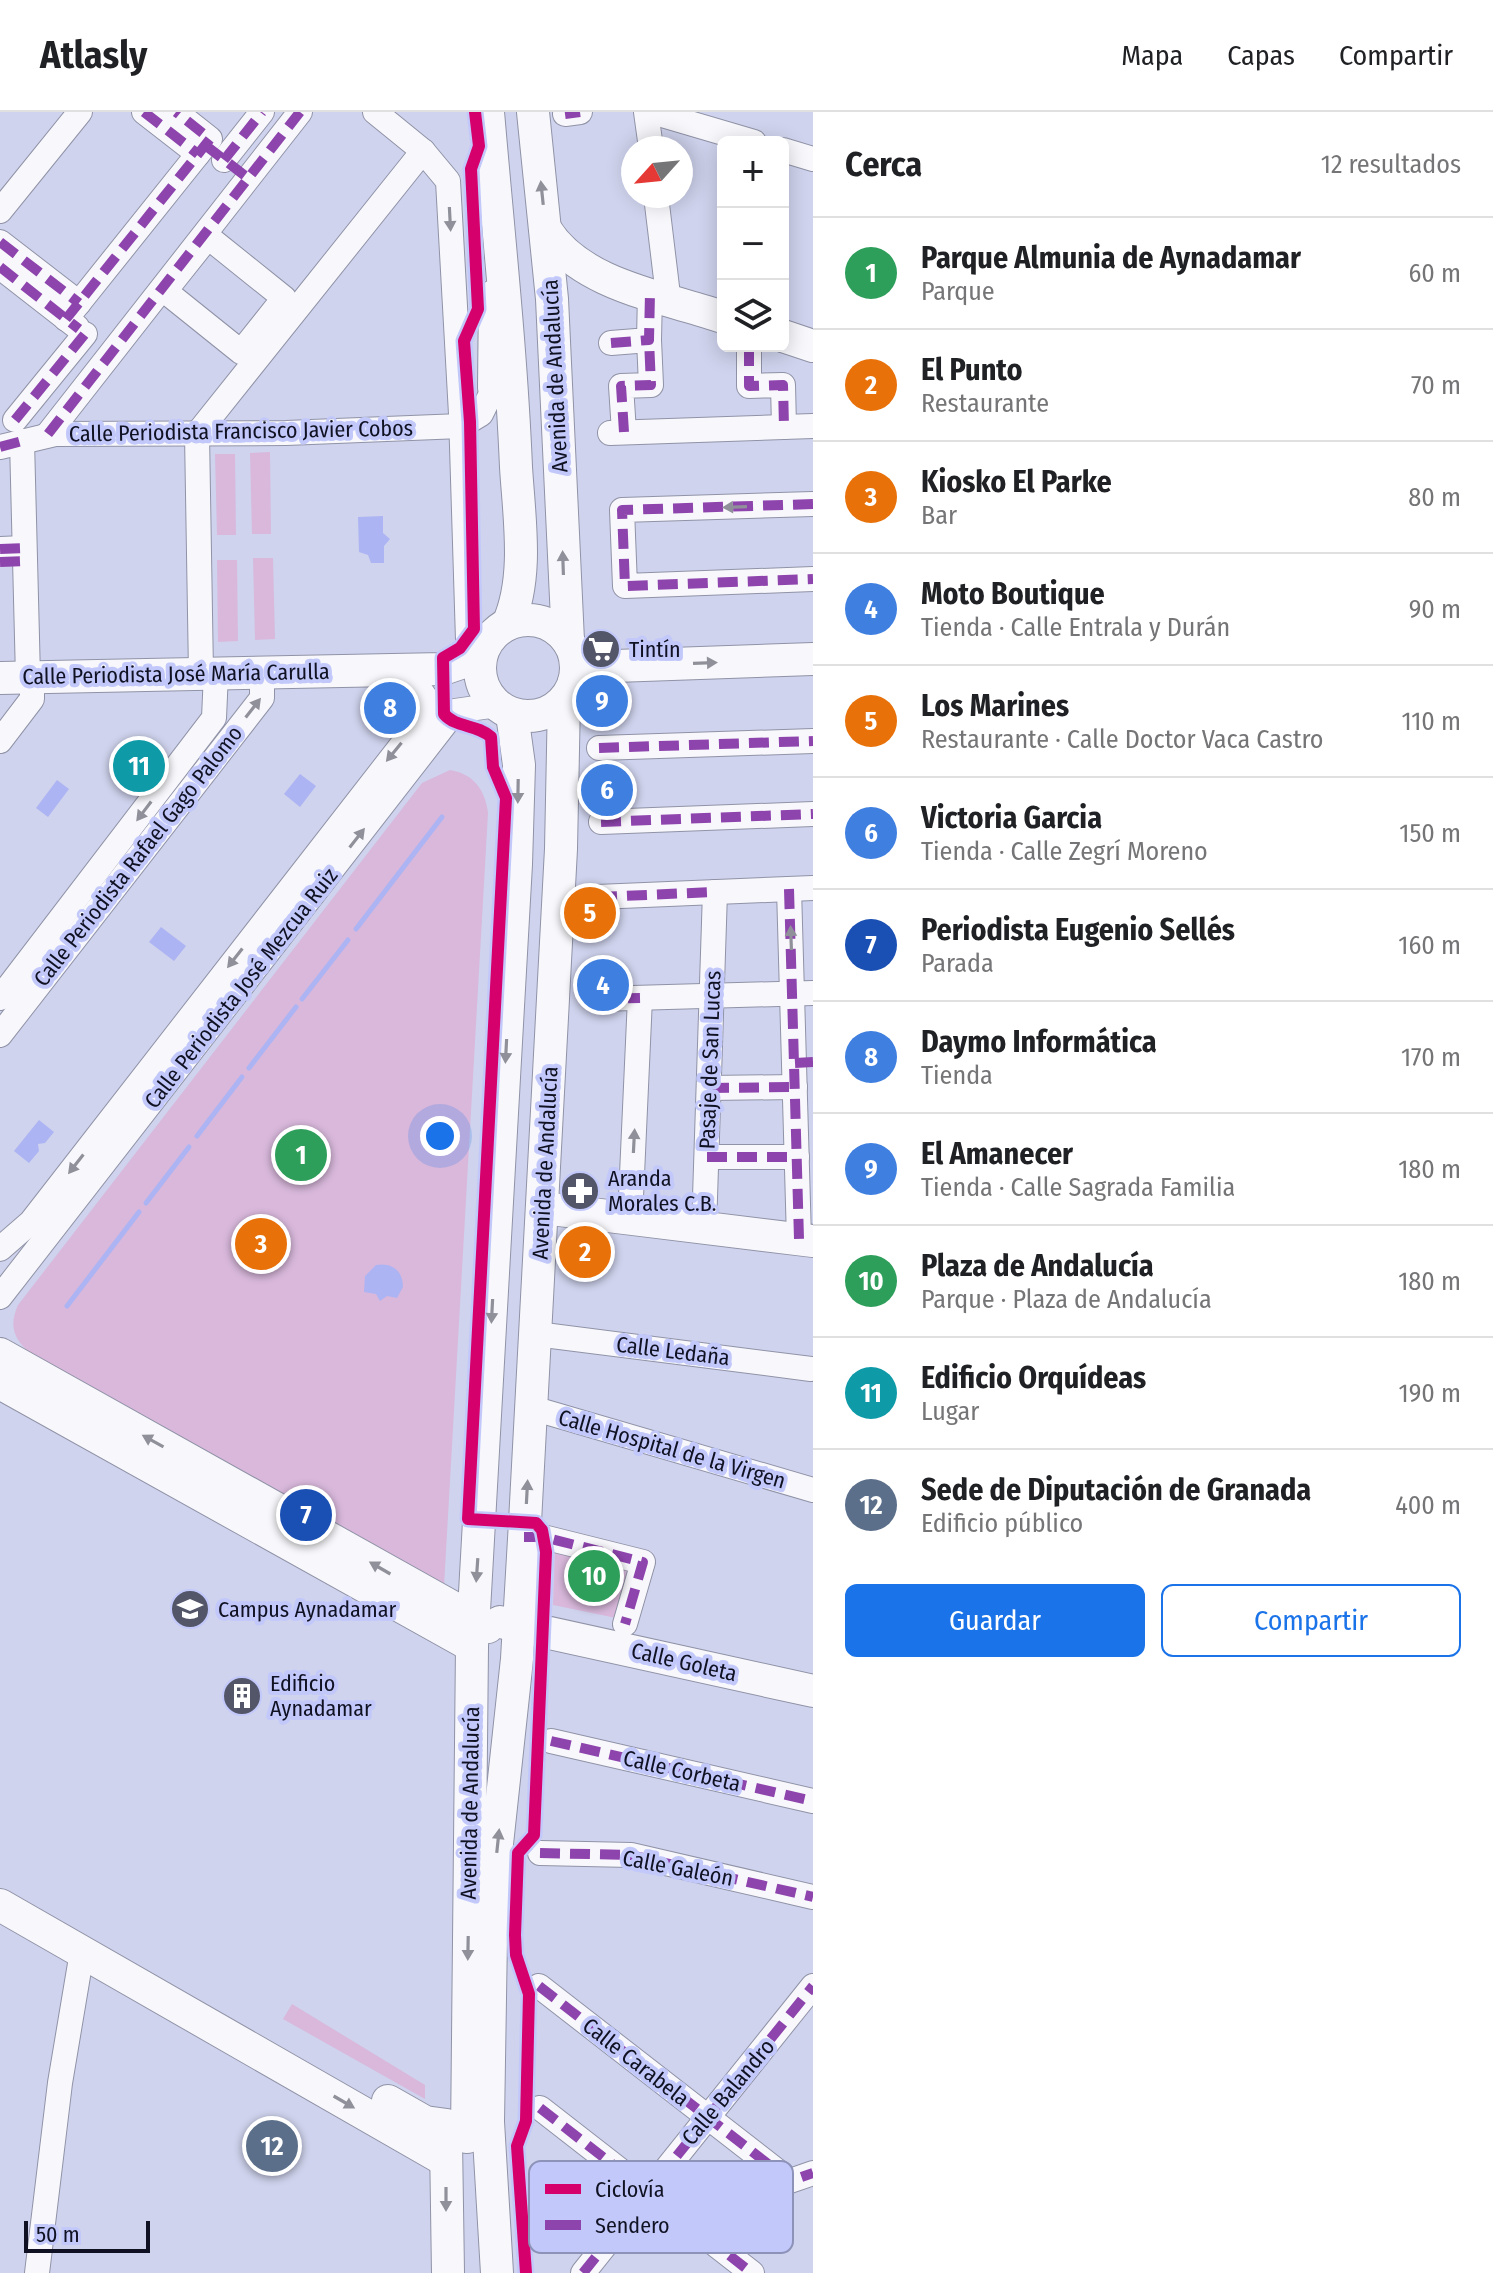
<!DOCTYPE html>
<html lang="es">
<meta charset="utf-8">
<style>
:root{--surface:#fff;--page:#f2f2f2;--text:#202124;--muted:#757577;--line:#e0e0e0;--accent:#1a73e8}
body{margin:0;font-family:"Fira Sans Condensed",sans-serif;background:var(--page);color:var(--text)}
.controls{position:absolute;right:24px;top:24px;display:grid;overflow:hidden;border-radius:12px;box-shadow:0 4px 20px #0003}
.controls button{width:72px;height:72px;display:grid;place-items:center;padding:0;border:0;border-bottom:2px solid var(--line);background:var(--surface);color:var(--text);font:40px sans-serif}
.compass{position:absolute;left:621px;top:24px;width:72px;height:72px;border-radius:50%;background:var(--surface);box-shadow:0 4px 20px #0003;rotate:243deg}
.scale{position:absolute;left:24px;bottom:20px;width:126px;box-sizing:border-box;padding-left:8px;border:4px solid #101122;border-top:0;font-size:22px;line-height:28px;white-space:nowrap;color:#101122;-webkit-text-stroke:6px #c2c9fa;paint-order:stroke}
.you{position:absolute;left:440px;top:1024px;width:28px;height:28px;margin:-20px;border:6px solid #fff;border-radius:50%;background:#1a73e8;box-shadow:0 0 0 12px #1a73e833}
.badge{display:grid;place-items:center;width:52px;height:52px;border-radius:50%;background:var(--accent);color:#fff;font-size:26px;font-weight:700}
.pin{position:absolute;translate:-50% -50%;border:4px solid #fff;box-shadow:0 2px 8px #0006}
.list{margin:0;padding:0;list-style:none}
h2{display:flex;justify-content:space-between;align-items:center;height:104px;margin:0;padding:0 32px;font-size:34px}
h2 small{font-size:26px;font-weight:400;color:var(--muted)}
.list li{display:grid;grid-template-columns:52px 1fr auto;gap:24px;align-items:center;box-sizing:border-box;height:112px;padding:0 32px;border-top:2px solid var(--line)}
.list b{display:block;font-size:30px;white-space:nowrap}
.list p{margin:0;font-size:26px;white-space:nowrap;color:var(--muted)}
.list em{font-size:26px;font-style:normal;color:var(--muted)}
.actions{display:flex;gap:16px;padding:24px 32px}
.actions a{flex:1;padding:18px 0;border:2px solid var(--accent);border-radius:12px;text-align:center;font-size:28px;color:var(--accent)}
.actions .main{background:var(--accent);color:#fff}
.icon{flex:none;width:44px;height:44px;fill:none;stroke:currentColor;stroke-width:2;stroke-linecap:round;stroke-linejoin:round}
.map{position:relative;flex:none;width:813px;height:2161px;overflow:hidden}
header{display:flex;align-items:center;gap:48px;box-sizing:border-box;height:112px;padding:0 40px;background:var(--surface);border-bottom:2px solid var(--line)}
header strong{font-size:38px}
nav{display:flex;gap:44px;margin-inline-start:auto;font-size:28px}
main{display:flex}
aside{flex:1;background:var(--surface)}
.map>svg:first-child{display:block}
.green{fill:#d9b8dc}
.water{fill:#adb4f3}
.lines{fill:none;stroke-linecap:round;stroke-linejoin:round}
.stream{stroke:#adb4f3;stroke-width:5}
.minor-casing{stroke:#9093a7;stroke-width:26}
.major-casing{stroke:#9093a7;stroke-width:34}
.minor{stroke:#f8f8fc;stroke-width:24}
.major{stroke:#f8f8fc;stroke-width:32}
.quiet{stroke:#8e44ad;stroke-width:10;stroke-dasharray:20 10;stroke-linecap:butt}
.cycleway-casing{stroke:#c2c9fa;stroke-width:17}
.cycleway{stroke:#d6006c;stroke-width:12}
.oneway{fill:#90909a}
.labels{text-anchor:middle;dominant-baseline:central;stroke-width:8;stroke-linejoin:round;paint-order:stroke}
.street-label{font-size:22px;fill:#101122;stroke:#c2c9fa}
.poi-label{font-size:22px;fill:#101122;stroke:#c2c9fa;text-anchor:start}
.key{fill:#c2c9fa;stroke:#8d92b9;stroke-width:2}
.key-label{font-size:22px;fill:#101122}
</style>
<header>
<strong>Atlasly</strong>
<nav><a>Mapa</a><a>Capas</a><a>Compartir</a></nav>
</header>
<main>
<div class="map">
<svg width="813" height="2161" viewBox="0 0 813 2161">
<rect width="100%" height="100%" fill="#cfd3ed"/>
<g class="green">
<path d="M 270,340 L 271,422 L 252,422 L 250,341 Z"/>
<path d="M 215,342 L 235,342 L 236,423 L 217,423 Z"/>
<path d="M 253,446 L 273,446 L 275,527 L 255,528 Z"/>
<path d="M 217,448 L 237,448 L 238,529 L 218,530 Z"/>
<path d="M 450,658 C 474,662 485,678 488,701 L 444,1474 L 30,1241 C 13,1227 9,1213 18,1193 L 422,671 Z"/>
<path d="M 555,1435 L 637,1455 L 621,1507 L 553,1493 Z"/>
<path d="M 292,1892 L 425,1973 L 425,1987 L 283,1907 Z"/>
</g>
<g class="water">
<path d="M 383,404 L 383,421 L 390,427 L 384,434 L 384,451 L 371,451 L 368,443 L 359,440 L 358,405 Z"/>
<path d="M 300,662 L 316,674 L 300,695 L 284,682 Z"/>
<path d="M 57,668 L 69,677 L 48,705 L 36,696 Z"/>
<path d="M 161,815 L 186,834 L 174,849 L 149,830 Z"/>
<path d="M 39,1008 L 54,1020 L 45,1031 L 38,1032 L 39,1039 L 29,1051 L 14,1039 Z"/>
<path d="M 376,1153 C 392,1150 403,1159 403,1175 L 397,1186 L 387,1184 L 380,1189 L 376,1182 L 364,1180 L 365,1164 Z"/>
</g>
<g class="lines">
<g class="stream">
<path d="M 356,817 L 442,705"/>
<path d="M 302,887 L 348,828"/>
<path d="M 249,956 L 296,895"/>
<path d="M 197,1024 L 242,965"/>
<path d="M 146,1091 L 189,1035"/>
<path d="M 67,1194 L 139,1100"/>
</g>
<g class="minor-casing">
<g id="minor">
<path d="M 144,0 L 198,42"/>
<path d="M 375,0 L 423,39 L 448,69 L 461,302 L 468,528 L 482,540"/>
<path d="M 646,0 L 651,36"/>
<path d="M 652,0 L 754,30"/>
<path d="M 565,2 L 580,0"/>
<path d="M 783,38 L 813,47"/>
<path d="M 224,48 L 262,0"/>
<path d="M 656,84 L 667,175 L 664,185"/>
<path d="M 0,99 L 80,0"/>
<path d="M 208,125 L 284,186 L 241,240 L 165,179 Z"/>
<path d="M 0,130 L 79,191"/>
<path d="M 0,155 L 77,215"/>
<path d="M 66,207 L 210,27 L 176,0"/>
<path d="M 611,231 L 649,228 L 650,181"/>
<path d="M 749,234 L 749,274 L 783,273 L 784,315"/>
<path d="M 490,276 L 491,181"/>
<path d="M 15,308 L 85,222"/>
<path d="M 624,320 L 621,274 L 651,273 L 649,228"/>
<path d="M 610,321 L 813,314"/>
<path d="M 48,322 L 300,0"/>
<path d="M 197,322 L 423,39"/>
<path d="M 197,322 L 201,561"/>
<path d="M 22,329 L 28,565"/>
<path d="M 0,335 L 55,322 L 286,321 L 461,314 L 481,302 L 509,245"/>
<path d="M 813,392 L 622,398 L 625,474 L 813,467"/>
<path d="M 0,437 L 24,436"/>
<path d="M 0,629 L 32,587 L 32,565"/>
<path d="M 599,636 L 813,629"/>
<path d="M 601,710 L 813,702"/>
<path d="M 789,777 L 799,1127"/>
<path d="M 597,785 L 813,776"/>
<path d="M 0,886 L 214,606 L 216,561"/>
<path d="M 598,887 L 813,881"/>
<path d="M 0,923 L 262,586 L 262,560"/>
<path d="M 709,976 L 795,975"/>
<path d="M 707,1045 L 797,1045"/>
<path d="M 630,1107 L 640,886"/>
<path d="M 704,1116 L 715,780"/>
<path d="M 0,1137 L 31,1110 L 425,603 L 426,586 L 416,572 L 388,568"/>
<path d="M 0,1185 L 449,607 L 455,599 L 497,593"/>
<path d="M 536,1222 L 811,1257"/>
<path d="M 532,1296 L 813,1378"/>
<path d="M 524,1425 L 543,1425 L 643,1450 L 625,1512"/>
<path d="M 551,1629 L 813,1689"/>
<path d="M 540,1741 L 631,1743 L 813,1785"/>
<path d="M 539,1874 L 790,2069 L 813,2061"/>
<path d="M 540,1996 L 752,2161"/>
<path d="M 37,2161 L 60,1971 L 82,1840"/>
<path d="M 583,2161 L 813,1874"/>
</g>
</g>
<g class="major-casing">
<g id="major">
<path d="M 488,0 C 498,118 511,236 516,355 C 519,405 529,465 508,512"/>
<path d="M 533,0 L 552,187 L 568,529"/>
<path d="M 546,118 C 580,173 664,185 723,205"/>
<path d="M 783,224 L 813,234"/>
<circle cx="528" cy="556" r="48"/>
<path d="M 0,566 L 443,557 L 481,544"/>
<path d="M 574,570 L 590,561 L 615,554 L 813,547"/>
<path d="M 543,1096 L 813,1129"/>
<path d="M 0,1242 L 488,1515"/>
<path d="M 0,1271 L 472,1534"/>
<path d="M 500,1510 L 813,1579"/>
<path d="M 0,1793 L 445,2048"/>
<path d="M 388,1989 L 425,2010 L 447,2013"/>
<path d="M 467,2025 L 472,1534 L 516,752 L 519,653 L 512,602"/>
<path d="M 446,2029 L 448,2161"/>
<path d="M 497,2161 L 488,2010 L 491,1824 L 496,1741 L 517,1547 L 525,1410 L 561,737 L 564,588"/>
</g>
</g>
<use href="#minor" class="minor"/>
<use href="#major" class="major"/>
<g class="quiet">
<path d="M 144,0 L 198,42"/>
<path d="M 565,2 L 580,0"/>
<path d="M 205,33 L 248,66"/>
<path d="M 224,48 L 262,0"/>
<path d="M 0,130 L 79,191"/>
<path d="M 0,155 L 79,217"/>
<path d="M 66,207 L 210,27 L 176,0"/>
<path d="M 611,231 L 649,228 L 650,181"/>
<path d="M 749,234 L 749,274 L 783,273 L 784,315"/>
<path d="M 15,308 L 85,222"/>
<path d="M 624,320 L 621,274 L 651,273 L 649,228"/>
<path d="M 48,322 L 300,0"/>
<path d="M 0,335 L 22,329"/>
<path d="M 813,392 L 622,398 L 625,474 L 813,467"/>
<path d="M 0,437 L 24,436"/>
<path d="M 0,450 L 25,449"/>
<path d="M 599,636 L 813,629"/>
<path d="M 601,710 L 813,702"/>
<path d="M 789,777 L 799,1127"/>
<path d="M 597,785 L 715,780"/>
<path d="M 598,887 L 640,886"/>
<path d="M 795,951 L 813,950"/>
<path d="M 709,976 L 795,975"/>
<path d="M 707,1045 L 797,1045"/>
<path d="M 524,1425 L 543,1425 L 643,1450 L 625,1512"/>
<path d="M 551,1629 L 813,1689"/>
<path d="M 540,1741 L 631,1743 L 813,1785"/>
<path d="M 539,1874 L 790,2069 L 813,2061"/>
<path d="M 540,1996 L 752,2161"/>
<path d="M 583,2161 L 813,1874"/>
</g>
<g class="cycleway-casing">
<path id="cycleway" d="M 475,0 L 479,34 L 471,57 L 478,197 L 464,229 L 470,310 L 474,517 L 460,536 L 443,546 L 444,602 C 456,616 477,612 491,625 L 493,655 L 506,686 L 468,1407 L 536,1411 L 542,1418 L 546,1440 L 534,1723 L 518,1741 L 515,1823 L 516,1843 L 529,1882 L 526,2009 L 517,2034 L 526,2161"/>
</g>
<use href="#cycleway" class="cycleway"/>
</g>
<defs><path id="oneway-solid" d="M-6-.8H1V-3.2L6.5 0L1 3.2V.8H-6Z" transform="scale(2)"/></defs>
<g class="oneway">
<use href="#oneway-solid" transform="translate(542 81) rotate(-96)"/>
<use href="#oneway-solid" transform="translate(450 107) rotate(87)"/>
<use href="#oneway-solid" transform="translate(735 395) rotate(178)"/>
<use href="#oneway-solid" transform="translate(563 451) rotate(-92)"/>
<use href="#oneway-solid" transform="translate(705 551) rotate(-2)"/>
<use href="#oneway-solid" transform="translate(253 596) rotate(-52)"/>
<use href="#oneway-solid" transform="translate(394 640) rotate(129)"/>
<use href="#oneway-solid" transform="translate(518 679) rotate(91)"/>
<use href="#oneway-solid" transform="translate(144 699) rotate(127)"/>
<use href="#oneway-solid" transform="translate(357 726) rotate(-52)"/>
<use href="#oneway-solid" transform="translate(791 826) rotate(-92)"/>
<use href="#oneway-solid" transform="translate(235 846) rotate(128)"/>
<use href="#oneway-solid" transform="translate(506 939) rotate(93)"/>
<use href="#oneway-solid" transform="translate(634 1029) rotate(-87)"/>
<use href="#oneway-solid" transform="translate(76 1052) rotate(128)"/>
<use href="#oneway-solid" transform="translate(492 1199) rotate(93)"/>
<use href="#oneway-solid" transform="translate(153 1329) rotate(-151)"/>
<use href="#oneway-solid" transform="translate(527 1380) rotate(-87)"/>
<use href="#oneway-solid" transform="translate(380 1456) rotate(-150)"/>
<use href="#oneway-solid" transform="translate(477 1458) rotate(94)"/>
<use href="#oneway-solid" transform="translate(498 1729) rotate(-84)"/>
<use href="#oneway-solid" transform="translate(468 1836) rotate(91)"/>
<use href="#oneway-solid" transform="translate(344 1990) rotate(30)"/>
<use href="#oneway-solid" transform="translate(446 2087) rotate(90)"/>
</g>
<defs>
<g id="supermarket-disc" transform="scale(2)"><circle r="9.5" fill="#535569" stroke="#c2c9fa"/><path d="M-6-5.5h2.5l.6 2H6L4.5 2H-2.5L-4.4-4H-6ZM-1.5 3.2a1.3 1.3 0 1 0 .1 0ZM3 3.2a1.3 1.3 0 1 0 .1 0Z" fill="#fff"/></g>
<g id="pharmacy-disc" transform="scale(2)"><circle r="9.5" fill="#535569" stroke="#c2c9fa"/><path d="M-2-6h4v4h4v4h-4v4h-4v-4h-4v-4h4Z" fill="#fff"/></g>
<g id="university-disc" transform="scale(2)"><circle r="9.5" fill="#535569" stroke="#c2c9fa"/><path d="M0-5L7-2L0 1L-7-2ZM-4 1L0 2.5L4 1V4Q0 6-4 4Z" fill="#fff"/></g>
<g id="building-disc" transform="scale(2)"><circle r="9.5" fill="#535569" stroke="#c2c9fa"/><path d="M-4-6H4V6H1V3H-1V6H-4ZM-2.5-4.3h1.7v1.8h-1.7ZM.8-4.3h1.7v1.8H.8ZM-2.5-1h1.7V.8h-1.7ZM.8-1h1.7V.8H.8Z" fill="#fff"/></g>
</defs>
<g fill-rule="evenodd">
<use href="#supermarket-disc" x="601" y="537"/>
<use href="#pharmacy-disc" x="580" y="1079"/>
<use href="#university-disc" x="190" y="1497"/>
<use href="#building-disc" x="242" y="1584"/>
</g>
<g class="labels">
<g class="street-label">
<text transform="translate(555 264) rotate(-93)">Avenida de Andalucía</text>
<text transform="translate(241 319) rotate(-1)">Calle Periodista Francisco Javier Cobos</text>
<text transform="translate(176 562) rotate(-1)">Calle Periodista José María Carulla</text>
<text transform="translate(138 744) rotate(-52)">Calle Periodista Rafael Gago Palomo</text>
<text transform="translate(241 876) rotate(-52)">Calle Periodista José Mezcua Ruiz</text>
<text transform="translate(710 948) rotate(-88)">Pasaje de San Lucas</text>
<text transform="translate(545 1051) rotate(-87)">Avenida de Andalucía</text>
<text transform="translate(673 1239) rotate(7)">Calle Ledaña</text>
<text transform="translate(672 1337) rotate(16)">Calle Hospital de la Virgen</text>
<text transform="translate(684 1550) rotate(13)">Calle Goleta</text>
<text transform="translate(682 1659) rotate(13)">Calle Corbeta</text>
<text transform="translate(470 1691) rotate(-89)">Avenida de Andalucía</text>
<text transform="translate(678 1756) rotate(11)">Calle Galeón</text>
<text transform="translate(636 1950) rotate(38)">Calle Carabela</text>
<text transform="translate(728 1980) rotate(-50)">Calle Balandro</text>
</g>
<g class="poi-label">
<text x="629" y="537">Tintín</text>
<text x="608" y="1066">Aranda<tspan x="608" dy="25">Morales C.B.</tspan></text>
<text x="218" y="1497">Campus Aynadamar</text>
<text x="270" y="1571">Edificio<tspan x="270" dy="25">Aynadamar</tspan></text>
</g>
</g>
<rect x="529" y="2049" width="264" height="92" rx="12" class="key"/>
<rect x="545" y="2072" width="36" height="10" fill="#d6006c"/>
<rect x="545" y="2108" width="36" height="10" fill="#8e44ad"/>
<g class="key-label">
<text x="595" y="2085">Ciclovía</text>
<text x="595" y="2121">Sendero</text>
</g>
</svg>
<div class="controls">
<button>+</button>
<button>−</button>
<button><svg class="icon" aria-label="layers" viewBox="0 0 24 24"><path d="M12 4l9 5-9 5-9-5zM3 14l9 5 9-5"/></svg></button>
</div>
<svg class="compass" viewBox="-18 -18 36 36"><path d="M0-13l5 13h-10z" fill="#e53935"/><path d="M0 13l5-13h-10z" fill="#757577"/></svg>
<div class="scale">50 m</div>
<div class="you"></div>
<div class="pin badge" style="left:301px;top:1043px;background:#2e9e5b">1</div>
<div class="pin badge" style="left:585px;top:1140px;background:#e8710a">2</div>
<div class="pin badge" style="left:261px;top:1132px;background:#e8710a">3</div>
<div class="pin badge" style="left:603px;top:873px;background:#3f7fe0">4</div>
<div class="pin badge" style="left:590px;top:801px;background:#e8710a">5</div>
<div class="pin badge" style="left:607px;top:678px;background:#3f7fe0">6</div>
<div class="pin badge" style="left:306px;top:1403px;background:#1a4fb4">7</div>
<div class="pin badge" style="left:390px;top:596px;background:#3f7fe0">8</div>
<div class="pin badge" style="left:602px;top:589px;background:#3f7fe0">9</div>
<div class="pin badge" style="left:594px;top:1464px;background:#2e9e5b">10</div>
<div class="pin badge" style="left:139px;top:654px;background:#0f9aa8">11</div>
<div class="pin badge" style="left:272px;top:2034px;background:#5c6f8a">12</div>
</div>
<aside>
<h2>Cerca<small>12 resultados</small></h2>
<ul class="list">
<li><span class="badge" style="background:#2e9e5b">1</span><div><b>Parque Almunia de Aynadamar</b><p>Parque</p></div><em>60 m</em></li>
<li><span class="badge" style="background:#e8710a">2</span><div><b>El Punto</b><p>Restaurante</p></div><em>70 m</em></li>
<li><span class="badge" style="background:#e8710a">3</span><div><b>Kiosko El Parke</b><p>Bar</p></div><em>80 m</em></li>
<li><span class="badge" style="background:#3f7fe0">4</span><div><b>Moto Boutique</b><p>Tienda · Calle Entrala y Durán</p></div><em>90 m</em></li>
<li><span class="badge" style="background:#e8710a">5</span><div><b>Los Marines</b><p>Restaurante · Calle Doctor Vaca Castro</p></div><em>110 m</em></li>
<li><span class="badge" style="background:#3f7fe0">6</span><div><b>Victoria Garcia</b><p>Tienda · Calle Zegrí Moreno</p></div><em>150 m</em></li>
<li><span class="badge" style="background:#1a4fb4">7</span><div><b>Periodista Eugenio Sellés</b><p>Parada</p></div><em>160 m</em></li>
<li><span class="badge" style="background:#3f7fe0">8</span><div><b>Daymo Informática</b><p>Tienda</p></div><em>170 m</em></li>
<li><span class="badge" style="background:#3f7fe0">9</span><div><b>El Amanecer</b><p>Tienda · Calle Sagrada Familia</p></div><em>180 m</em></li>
<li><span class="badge" style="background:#2e9e5b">10</span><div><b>Plaza de Andalucía</b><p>Parque · Plaza de Andalucía</p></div><em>180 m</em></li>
<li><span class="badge" style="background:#0f9aa8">11</span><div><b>Edificio Orquídeas</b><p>Lugar</p></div><em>190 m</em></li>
<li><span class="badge" style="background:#5c6f8a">12</span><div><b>Sede de Diputación de Granada</b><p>Edificio público</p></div><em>400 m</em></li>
</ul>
<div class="actions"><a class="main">Guardar</a><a>Compartir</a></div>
</aside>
</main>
